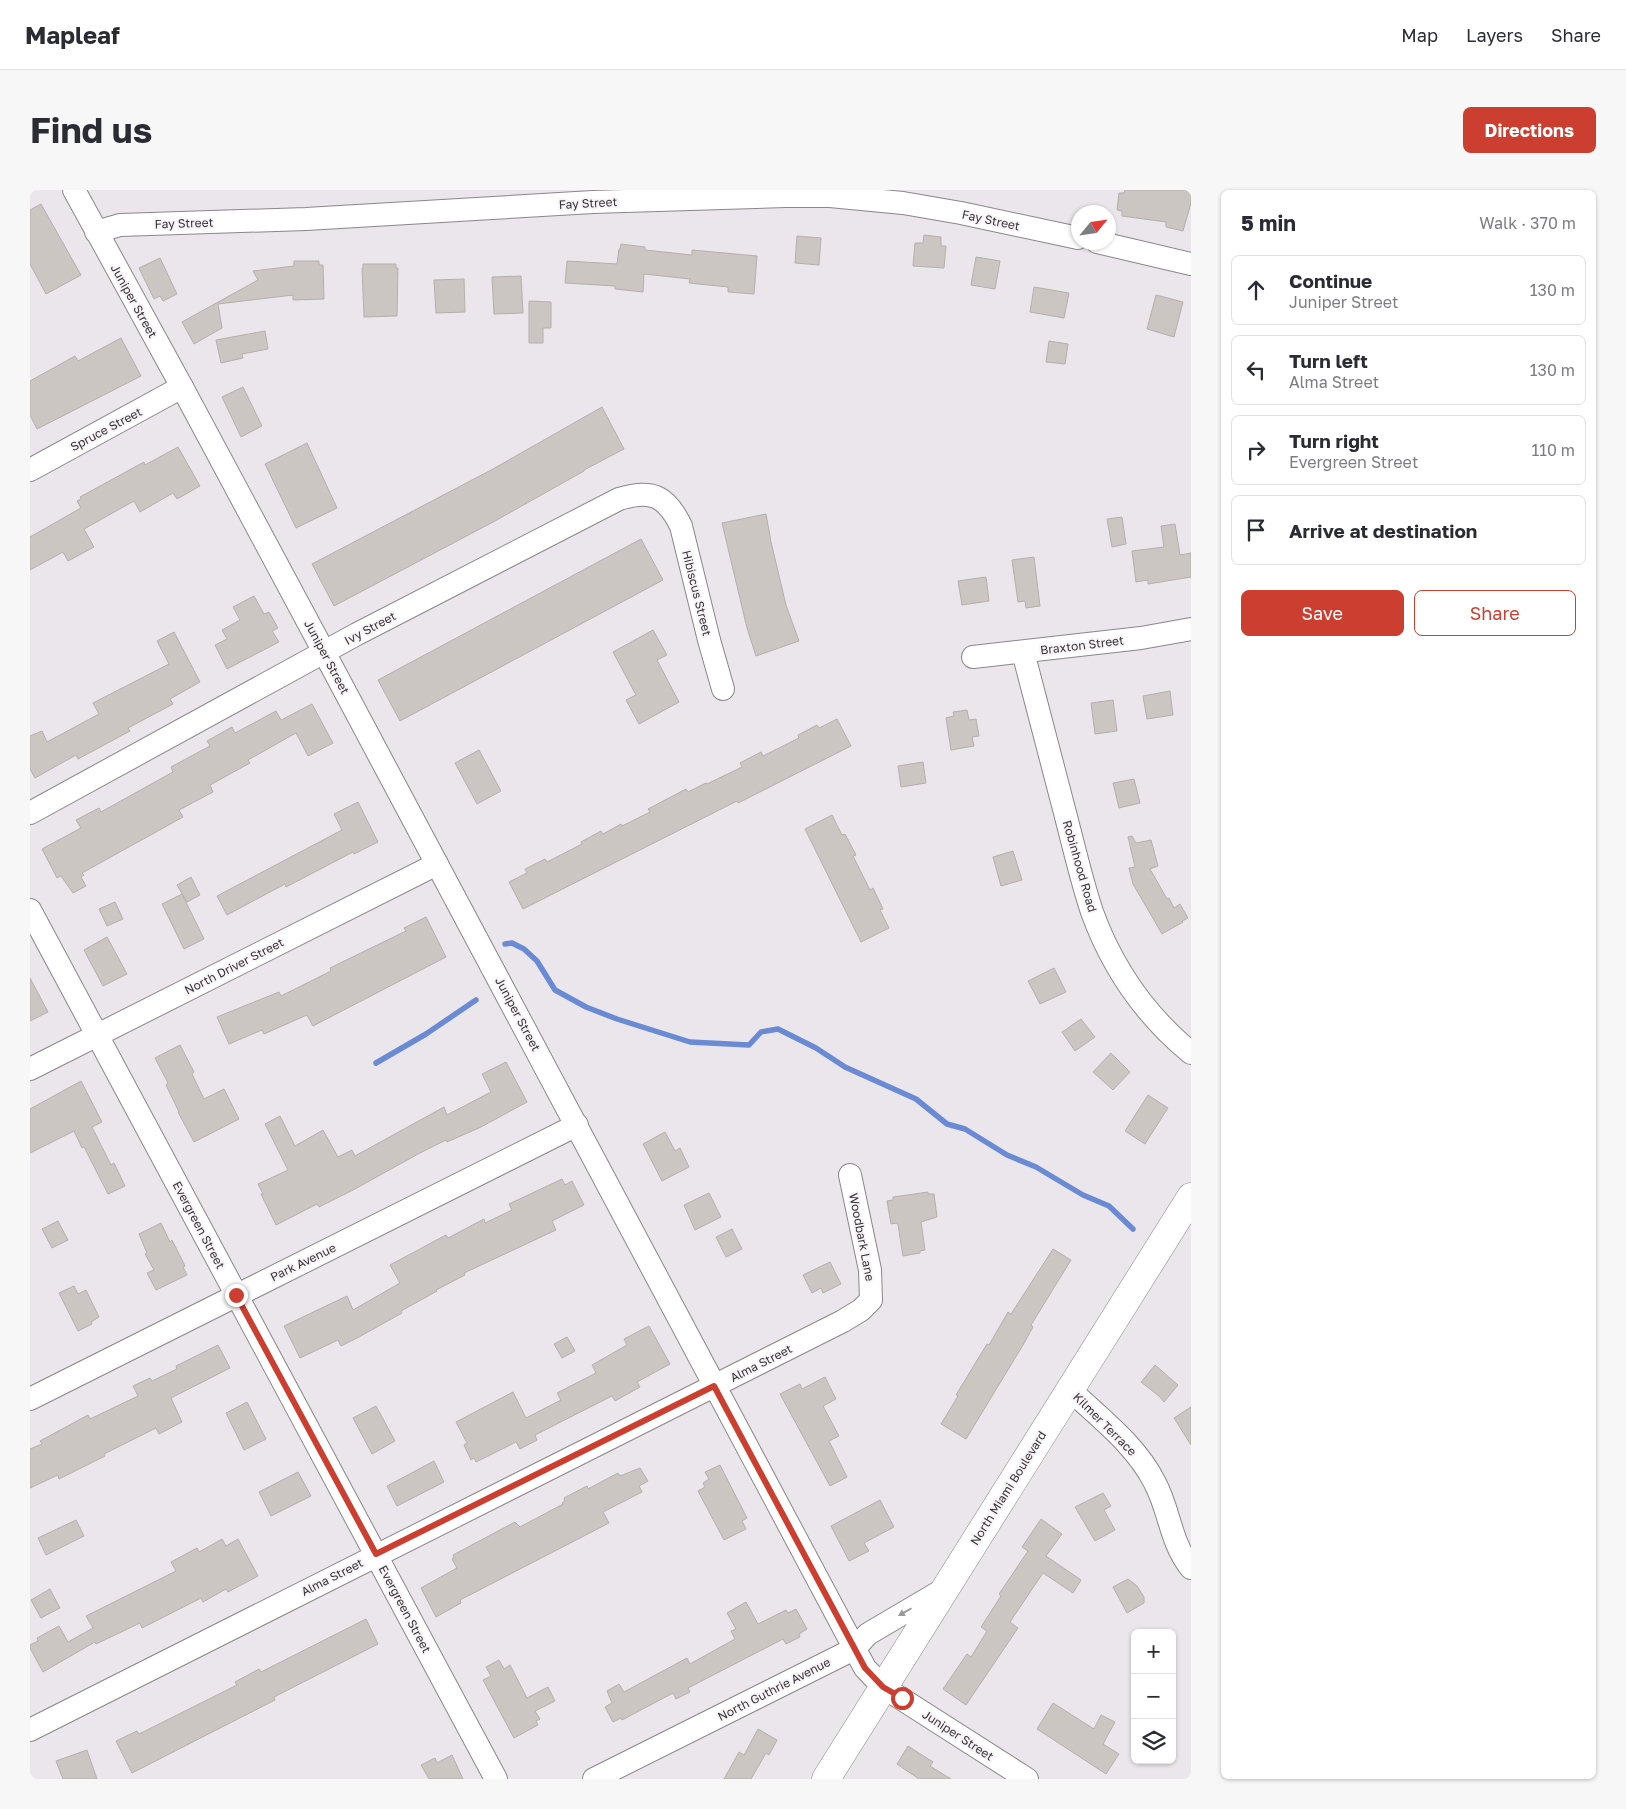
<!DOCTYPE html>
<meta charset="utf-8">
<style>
:root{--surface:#fff;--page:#f7f7f7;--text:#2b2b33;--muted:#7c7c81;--line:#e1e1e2;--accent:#cc3f30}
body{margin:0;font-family:"Golos Text",sans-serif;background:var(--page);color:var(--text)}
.controls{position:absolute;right:15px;bottom:15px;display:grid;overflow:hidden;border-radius:8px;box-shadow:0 1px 4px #0004}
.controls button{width:45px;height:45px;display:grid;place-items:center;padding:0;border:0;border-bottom:1px solid var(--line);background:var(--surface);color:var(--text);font:25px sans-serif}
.compass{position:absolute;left:1041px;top:15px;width:45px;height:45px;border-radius:50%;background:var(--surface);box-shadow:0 1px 4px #0004;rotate:61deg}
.stop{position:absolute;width:15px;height:15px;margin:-11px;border:4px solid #cc3f30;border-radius:50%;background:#fff}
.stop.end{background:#cc3f30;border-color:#fff;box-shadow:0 1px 5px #0008}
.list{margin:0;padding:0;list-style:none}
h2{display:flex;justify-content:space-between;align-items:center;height:65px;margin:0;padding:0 20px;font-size:21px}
h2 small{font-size:16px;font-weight:400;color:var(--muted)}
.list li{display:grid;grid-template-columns:32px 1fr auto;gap:15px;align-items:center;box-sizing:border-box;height:70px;margin:0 10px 10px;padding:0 10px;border:1px solid var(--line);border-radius:8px}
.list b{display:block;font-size:19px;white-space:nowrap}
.list p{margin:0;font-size:16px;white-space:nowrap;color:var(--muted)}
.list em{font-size:16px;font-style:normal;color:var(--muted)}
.actions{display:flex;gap:10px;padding:15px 20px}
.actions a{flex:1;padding:11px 0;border:1px solid var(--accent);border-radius:8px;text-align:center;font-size:18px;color:var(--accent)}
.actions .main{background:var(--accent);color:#fff}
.icon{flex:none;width:28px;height:28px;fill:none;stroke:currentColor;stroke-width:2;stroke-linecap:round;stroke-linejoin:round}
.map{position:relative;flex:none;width:1161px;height:1589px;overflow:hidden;border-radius:8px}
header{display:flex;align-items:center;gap:30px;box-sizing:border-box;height:70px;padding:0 25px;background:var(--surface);border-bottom:1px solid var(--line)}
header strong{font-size:24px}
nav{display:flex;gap:28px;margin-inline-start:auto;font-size:18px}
.intro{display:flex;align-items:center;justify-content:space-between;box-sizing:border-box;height:120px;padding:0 30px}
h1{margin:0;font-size:35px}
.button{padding:12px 22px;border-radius:8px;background:var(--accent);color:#fff;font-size:18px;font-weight:700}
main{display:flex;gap:30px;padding:0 30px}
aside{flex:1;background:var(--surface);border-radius:8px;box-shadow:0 1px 4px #0004}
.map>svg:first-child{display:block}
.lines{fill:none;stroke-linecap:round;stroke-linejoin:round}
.stream{stroke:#6a8bd3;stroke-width:5.5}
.building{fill:#ccc6c3;stroke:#b5afac}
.minor-casing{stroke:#8b868a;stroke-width:24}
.major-casing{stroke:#8b868a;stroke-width:29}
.minor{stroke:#fff;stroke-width:22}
.major{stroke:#fff;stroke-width:28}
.oneway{fill:#9a9a9a}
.route{stroke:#cc3f30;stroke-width:6}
.labels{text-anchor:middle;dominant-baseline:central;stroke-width:4;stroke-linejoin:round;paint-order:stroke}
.street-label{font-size:12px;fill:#363435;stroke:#f9f4f8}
</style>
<header>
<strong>Mapleaf</strong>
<nav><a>Map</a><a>Layers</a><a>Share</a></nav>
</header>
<div class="intro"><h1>Find us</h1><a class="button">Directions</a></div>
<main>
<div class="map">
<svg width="1161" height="1589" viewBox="0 0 1161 1589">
<rect width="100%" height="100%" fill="#ebe6eb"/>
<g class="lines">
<g class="stream">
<path d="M 475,754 L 482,753 L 494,759 L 507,771 L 525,800 L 556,817 L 587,829 L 660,852 L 719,855 L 731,842 L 748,839 L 786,858 L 815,877 L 886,909 L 917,934 L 935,939 L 977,965 L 1006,977 L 1053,1005 L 1079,1016 L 1103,1039"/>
<path d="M 346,873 L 396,844 L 446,810"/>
</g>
</g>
<g class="building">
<path d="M 1095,0 L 1161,0 L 1161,13 L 1153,41 L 1136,37 L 1136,32 L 1092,26 L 1092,21 L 1087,20 L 1089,3 L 1094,3 Z"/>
<path d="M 11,14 L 51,85 L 16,104 L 0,74 L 0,20 Z"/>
<path d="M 894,45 L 911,47 L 911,56 L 916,56 L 914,78 L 883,76 L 885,53 L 893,53 Z"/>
<path d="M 767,46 L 791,48 L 789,75 L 765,73 Z"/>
<path d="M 591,54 L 615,57 L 615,60 L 662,65 L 662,60 L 727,66 L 724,104 L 698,102 L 698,97 L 659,93 L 660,89 L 614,84 L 613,102 L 585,99 L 585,96 L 535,93 L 537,71 L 587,74 L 589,59 L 590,59 Z"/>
<path d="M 946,67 L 970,71 L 965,99 L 941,95 Z"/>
<path d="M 130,68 L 147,104 L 133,111 L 130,106 L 124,109 L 109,78 Z"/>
<path d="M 264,71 L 289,71 L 289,75 L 293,75 L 294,109 L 263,110 L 263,105 L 188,114 L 192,138 L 164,154 L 152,132 L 228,90 L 223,81 L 264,76 Z"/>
<path d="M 333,74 L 366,74 L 366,78 L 368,78 L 367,126 L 334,127 L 332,78 L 333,78 Z"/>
<path d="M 491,86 L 493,123 L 464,124 L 462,87 Z"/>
<path d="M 434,89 L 435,122 L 406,123 L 404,90 Z"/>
<path d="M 1004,97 L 1039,103 L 1034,128 L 1000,122 Z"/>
<path d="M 1126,105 L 1153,112 L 1144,147 L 1117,139 Z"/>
<path d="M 499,111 L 521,112 L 521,138 L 513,138 L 513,153 L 499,153 Z"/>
<path d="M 235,141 L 238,159 L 212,164 L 213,168 L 191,173 L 186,150 Z"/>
<path d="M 91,148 L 111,186 L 7,239 L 0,225 L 0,191 L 45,166 L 48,171 Z"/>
<path d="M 1019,151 L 1038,154 L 1035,174 L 1016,172 Z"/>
<path d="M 213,197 L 232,236 L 211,247 L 192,207 Z"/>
<path d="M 572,217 L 594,259 L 554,280 L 554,281 L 465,331 L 304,416 L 282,374 L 463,279 Z"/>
<path d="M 277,253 L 307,318 L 266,338 L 235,274 Z"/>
<path d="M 148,257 L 170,296 L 147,309 L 143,303 L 110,322 L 104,311 L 54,339 L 64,357 L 38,371 L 33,362 L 0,380 L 0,347 L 51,318 L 47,311 L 51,309 L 50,307 L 114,272 L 115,275 Z"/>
<path d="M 736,324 L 741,352 L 756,415 L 769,451 L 726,466 L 717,438 L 692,333 Z"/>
<path d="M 1092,327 L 1096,354 L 1082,357 L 1077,329 Z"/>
<path d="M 1145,334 L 1150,365 L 1161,363 L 1161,387 L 1118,394 L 1118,390 L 1106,392 L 1102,361 L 1134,357 L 1131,336 Z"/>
<path d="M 611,349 L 633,390 L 370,531 L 348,490 Z"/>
<path d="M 1004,367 L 1010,416 L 996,418 L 995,411 L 988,412 L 982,370 Z"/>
<path d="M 956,387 L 959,411 L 932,415 L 928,391 Z"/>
<path d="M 224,406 L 234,424 L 239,422 L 248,438 L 242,441 L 249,452 L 197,479 L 185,455 L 197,449 L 192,440 L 210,430 L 203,417 Z"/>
<path d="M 623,440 L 637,465 L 627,470 L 649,512 L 609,534 L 596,510 L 606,505 L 583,462 Z"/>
<path d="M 144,442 L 170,492 L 140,509 L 143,514 L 98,538 L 100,541 L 48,569 L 46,565 L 5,588 L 0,579 L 0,546 L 12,541 L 17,552 L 69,524 L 63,513 L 139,474 L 127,451 Z"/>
<path d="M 1140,501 L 1143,525 L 1117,529 L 1113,506 Z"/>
<path d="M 1083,510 L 1087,541 L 1065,544 L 1061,513 Z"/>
<path d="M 282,514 L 303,553 L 278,566 L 266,543 L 218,570 L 220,573 L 180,595 L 183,602 L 149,620 L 153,627 L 52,683 L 54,685 L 51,687 L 56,696 L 43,703 L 31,686 L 27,688 L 12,659 L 51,638 L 46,630 L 69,618 L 71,622 L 143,582 L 141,577 L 180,556 L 177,551 L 202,537 L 205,543 L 246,521 L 251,530 Z"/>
<path d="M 937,520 L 939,530 L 946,529 L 949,546 L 942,547 L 944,556 L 921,560 L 916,528 L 924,526 L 923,522 Z"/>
<path d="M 807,529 L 821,556 L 708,613 L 707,611 L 493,719 L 479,692 L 497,683 L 495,679 L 515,669 L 517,672 L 552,654 L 551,652 L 571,641 L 573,644 L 591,634 L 592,636 L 620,622 L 618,619 L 656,599 L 658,602 L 676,593 L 677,594 L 712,577 L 710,573 L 731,562 L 733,566 L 769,548 L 768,545 L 787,535 L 789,538 Z"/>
<path d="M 449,560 L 471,601 L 447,614 L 425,573 Z"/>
<path d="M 893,572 L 896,593 L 871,597 L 868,576 Z"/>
<path d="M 1104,589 L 1110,613 L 1089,618 L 1083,593 Z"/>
<path d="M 328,612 L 348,652 L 324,664 L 323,662 L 256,697 L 255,694 L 197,725 L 187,706 L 312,640 L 304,624 Z"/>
<path d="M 802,625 L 812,645 L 815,644 L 826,665 L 823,666 L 840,700 L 843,698 L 853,719 L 850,720 L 859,738 L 831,752 L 775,639 Z"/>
<path d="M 1102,646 L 1106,653 L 1121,650 L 1128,676 L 1120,679 L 1137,709 L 1139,708 L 1144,718 L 1150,714 L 1158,728 L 1152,731 L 1153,732 L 1132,744 L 1103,694 L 1099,678 L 1105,677 L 1098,647 Z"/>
<path d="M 983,661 L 992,690 L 971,696 L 963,667 Z"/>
<path d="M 161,687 L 170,705 L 157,712 L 147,695 Z"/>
<path d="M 152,704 L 174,749 L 154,759 L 132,714 Z"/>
<path d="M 85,712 L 93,729 L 77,736 L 69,719 Z"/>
<path d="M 396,727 L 416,767 L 283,836 L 277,825 L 234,844 L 232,840 L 199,854 L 187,827 L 249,802 L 251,806 L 301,781 L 300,778 L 376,741 L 374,738 Z"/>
<path d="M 77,747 L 97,784 L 73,796 L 54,760 Z"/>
<path d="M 1024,778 L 1036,802 L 1010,814 L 998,791 Z"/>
<path d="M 0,788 L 18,822 L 0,831 Z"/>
<path d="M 1051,829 L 1065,847 L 1045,861 L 1032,842 Z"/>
<path d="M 150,855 L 164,882 L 162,884 L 174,909 L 194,899 L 209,929 L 164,952 L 148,922 L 149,922 L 136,895 L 138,893 L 125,868 Z"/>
<path d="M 1081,863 L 1100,882 L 1083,900 L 1063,882 Z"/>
<path d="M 476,872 L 497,912 L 451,937 L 417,952 L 416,950 L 390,963 L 323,1000 L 289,1017 L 287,1014 L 246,1035 L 231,1004 L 233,1004 L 228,994 L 258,980 L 235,934 L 250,926 L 265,956 L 293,940 L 308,967 L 322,960 L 325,966 L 414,917 L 417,925 L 461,902 L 452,884 Z"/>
<path d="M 51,891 L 72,932 L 62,937 L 81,975 L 84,973 L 95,996 L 78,1004 L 54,957 L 52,958 L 44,941 L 0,963 L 0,919 Z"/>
<path d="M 1118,905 L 1138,918 L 1115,954 L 1095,941 Z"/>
<path d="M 635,942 L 645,961 L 650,958 L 659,977 L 632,991 L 613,954 Z"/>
<path d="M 532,989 L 535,995 L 542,991 L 554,1015 L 522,1031 L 526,1040 L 434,1083 L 435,1085 L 406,1100 L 407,1101 L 371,1121 L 372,1123 L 329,1147 L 311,1156 L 308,1150 L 270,1168 L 254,1136 L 317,1106 L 323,1120 L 370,1093 L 360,1075 L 416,1045 L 418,1048 L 454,1029 L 455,1033 L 482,1020 L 479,1014 Z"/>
<path d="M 898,1002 L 898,1004 L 904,1004 L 907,1027 L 891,1032 L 895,1060 L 890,1061 L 890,1063 L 873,1066 L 868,1035 L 867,1033 L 861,1034 L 857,1011 L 863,1010 L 863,1007 Z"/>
<path d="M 679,1003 L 691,1027 L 665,1040 L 654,1015 Z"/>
<path d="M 28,1031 L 38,1050 L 22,1058 L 12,1039 Z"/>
<path d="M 131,1033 L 140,1052 L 142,1050 L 155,1076 L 153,1077 L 157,1085 L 126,1100 L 117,1083 L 124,1080 L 115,1064 L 117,1063 L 109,1044 Z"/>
<path d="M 702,1039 L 712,1059 L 696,1067 L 686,1047 Z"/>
<path d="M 1023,1059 L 1041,1070 L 1001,1135 L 1003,1137 L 993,1155 L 936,1249 L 911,1234 L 928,1206 L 926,1205 L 957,1154 L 959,1155 L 978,1122 L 981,1124 Z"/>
<path d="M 800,1072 L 811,1094 L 793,1103 L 791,1098 L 782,1103 L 773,1085 Z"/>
<path d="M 44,1096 L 48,1104 L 56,1100 L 69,1127 L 61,1132 L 62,1134 L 48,1141 L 29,1103 Z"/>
<path d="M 619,1136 L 640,1174 L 607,1192 L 610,1197 L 585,1211 L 582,1206 L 580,1207 L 505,1245 L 507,1250 L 490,1259 L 486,1252 L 446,1272 L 444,1268 L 441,1270 L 434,1255 L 437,1253 L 426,1232 L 483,1202 L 496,1228 L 531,1210 L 527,1203 L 566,1183 L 562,1175 L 597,1155 L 594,1149 Z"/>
<path d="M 537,1147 L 545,1161 L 532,1168 L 524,1154 Z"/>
<path d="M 188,1155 L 200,1178 L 141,1208 L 152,1232 L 129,1244 L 126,1238 L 74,1264 L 75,1266 L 29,1289 L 28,1285 L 0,1298 L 0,1259 L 12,1254 L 10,1251 L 58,1225 L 60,1229 L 108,1206 L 103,1196 L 120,1188 L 122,1191 L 147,1179 L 146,1176 Z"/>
<path d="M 1125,1175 L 1148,1195 L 1134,1212 L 1129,1206 L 1111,1192 Z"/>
<path d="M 795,1187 L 806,1209 L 793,1216 L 809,1246 L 799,1251 L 817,1287 L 800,1296 L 750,1204 L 770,1194 L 772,1199 Z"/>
<path d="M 217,1212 L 236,1249 L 214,1260 L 196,1223 Z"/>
<path d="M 346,1216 L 365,1251 L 342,1264 L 323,1228 Z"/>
<path d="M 1161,1217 L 1161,1255 L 1144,1228 Z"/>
<path d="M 404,1271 L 414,1292 L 367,1316 L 357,1296 Z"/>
<path d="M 690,1275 L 717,1328 L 712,1331 L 716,1339 L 694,1350 L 668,1301 L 675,1297 L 673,1293 L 679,1289 L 675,1282 Z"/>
<path d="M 610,1278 L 618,1291 L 609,1296 L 612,1302 L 573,1322 L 579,1333 L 430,1410 L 431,1413 L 406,1427 L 391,1398 L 427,1378 L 422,1369 L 424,1368 L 423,1365 L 485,1332 L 490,1337 L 533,1314 L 532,1313 L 535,1311 L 534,1308 L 557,1296 L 558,1299 L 588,1283 L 590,1286 Z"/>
<path d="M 268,1282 L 281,1306 L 241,1326 L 229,1302 Z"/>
<path d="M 1073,1303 L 1081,1316 L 1074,1320 L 1085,1340 L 1065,1351 L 1045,1317 Z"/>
<path d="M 850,1310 L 864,1337 L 834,1353 L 839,1361 L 819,1371 L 801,1336 Z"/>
<path d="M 1011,1329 L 1032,1344 L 1016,1366 L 1051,1390 L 1043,1403 L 1013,1383 L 980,1432 L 988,1438 L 936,1515 L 913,1499 L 937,1464 L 941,1467 L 957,1441 L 951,1437 L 971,1406 L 969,1404 L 998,1361 L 992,1357 Z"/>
<path d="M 46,1330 L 54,1346 L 16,1365 L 8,1348 Z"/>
<path d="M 192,1349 L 196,1356 L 208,1349 L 228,1386 L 198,1402 L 196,1399 L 173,1412 L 171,1408 L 112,1438 L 110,1433 L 66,1454 L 65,1452 L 13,1482 L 0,1458 L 0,1455 L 8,1451 L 7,1448 L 29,1436 L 38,1452 L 63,1438 L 56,1426 L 146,1381 L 141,1372 L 167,1358 L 169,1362 Z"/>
<path d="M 1098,1389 L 1107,1396 L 1114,1407 L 1114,1413 L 1097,1423 L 1083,1397 Z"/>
<path d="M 20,1399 L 30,1418 L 11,1428 L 1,1410 Z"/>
<path d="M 716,1412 L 728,1434 L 756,1420 L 758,1423 L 766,1419 L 777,1439 L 769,1444 L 770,1447 L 756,1454 L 753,1449 L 658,1498 L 660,1502 L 646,1509 L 643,1503 L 592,1530 L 591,1528 L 583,1532 L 575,1517 L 582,1513 L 577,1501 L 589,1494 L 594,1502 L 657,1468 L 660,1474 L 705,1449 L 701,1441 L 706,1439 L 697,1423 Z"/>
<path d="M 336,1429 L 348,1454 L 244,1507 L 245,1510 L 102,1583 L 86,1551 L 107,1541 L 109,1544 L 207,1495 L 205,1492 L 229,1479 L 231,1482 Z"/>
<path d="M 469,1470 L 474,1479 L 480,1475 L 497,1508 L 518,1497 L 525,1511 L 505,1521 L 510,1529 L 506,1531 L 508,1535 L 484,1548 L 453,1490 L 461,1486 L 456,1477 Z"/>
<path d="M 1023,1513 L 1064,1539 L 1071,1525 L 1085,1532 L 1073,1554 L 1089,1564 L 1076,1584 L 1007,1539 Z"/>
<path d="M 728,1539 L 747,1550 L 739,1565 L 736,1563 L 721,1589 L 694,1589 L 709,1562 L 714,1565 Z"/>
<path d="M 878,1556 L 903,1572 L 900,1576 L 921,1589 L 889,1589 L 867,1574 Z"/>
<path d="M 57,1560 L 67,1589 L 33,1589 L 26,1571 Z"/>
<path d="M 422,1565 L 433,1589 L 399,1589 L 391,1575 L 405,1568 L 407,1573 Z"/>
</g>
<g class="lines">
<g class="minor-casing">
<g id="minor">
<path d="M 44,0 L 152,197 L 294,462 L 835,1478 L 853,1497 L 997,1589"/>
<path d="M 66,42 L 90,35 L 276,29 L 563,12 L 756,6 L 800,6 L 873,13 L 931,23 L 1048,48"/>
<path d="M 1067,52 L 1161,74"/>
<path d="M 0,280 L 152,197"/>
<path d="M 993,462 C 1007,514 1020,567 1034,619 C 1043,653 1051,689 1062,722 C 1082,777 1116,826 1161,863"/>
<path d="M 943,467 L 1111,448 L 1161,439"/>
<path d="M 0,623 L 327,444 L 589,309 C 621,299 636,305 651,336 L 679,450 L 693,499"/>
<path d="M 0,720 L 466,1589"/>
<path d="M 0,879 L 407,674"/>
<path d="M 1039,1199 C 1070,1228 1106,1255 1125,1293 C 1140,1321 1140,1352 1161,1378"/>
<path d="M 0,1209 L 547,935"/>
<path d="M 0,1540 L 813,1131 L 831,1120 L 841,1110 L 840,1080 L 820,985"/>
<path d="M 564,1589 L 824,1459 L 838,1444 L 916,1398"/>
</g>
</g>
<g class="major-casing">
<path id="major" d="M 796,1589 L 1161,1007"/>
</g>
<use href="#minor" class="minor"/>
<use href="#major" class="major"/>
</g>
<defs><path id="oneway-solid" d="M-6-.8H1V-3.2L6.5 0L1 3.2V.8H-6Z" transform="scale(1.25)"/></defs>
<use class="oneway" href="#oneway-solid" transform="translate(875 1422) rotate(150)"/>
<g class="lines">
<path class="route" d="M 206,1105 L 346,1364 L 684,1196 L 835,1478 L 853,1497 L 872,1508"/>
</g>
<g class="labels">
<g class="street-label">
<text transform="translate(558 13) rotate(-3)">Fay Street</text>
<text transform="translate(961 30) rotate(12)">Fay Street</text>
<text transform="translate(154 33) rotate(-2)">Fay Street</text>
<text transform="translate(104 111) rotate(61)">Juniper Street</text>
<text transform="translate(76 239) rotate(-28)">Spruce Street</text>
<text transform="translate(667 403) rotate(76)">Hibiscus Street</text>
<text transform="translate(340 438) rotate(-28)">Ivy Street</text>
<text transform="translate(1052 455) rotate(-7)">Braxton Street</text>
<text transform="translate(297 467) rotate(62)">Juniper Street</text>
<text transform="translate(1050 676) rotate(74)">Robinhood Road</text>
<text transform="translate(204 776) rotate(-27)">North Driver Street</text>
<text transform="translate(488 824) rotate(62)">Juniper Street</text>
<text transform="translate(169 1035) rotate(62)">Evergreen Street</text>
<text transform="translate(832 1047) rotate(79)">Woodbark Lane</text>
<text transform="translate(273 1072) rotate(-26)">Park Avenue</text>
<text transform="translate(731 1173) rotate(-27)">Alma Street</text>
<text transform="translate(1075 1234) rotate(45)">Kilmer Terrace</text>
<text transform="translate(978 1298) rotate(-58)">North Miami Boulevard</text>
<text transform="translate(302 1387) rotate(-27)">Alma Street</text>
<text transform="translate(375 1419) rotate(62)">Evergreen Street</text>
<text transform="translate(744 1499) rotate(-27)">North Guthrie Avenue</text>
<text transform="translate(928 1545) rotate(33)">Juniper Street</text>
</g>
</g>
</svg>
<div class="controls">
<button>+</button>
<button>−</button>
<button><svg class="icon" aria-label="layers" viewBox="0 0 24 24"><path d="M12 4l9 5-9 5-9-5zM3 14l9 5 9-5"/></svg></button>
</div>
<svg class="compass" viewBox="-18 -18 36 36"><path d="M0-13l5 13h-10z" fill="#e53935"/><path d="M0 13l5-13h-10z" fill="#7c7c81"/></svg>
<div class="stop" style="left:872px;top:1508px"></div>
<div class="stop end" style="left:206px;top:1105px"></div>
</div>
<aside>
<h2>5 min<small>Walk · 370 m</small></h2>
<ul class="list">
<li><svg class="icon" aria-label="ahead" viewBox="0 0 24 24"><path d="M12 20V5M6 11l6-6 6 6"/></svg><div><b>Continue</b><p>Juniper Street</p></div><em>130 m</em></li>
<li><svg class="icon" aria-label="left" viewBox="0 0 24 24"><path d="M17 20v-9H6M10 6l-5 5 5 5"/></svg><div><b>Turn left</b><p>Alma Street</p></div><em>130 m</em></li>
<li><svg class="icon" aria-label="right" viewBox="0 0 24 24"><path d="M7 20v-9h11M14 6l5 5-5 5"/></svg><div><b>Turn right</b><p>Evergreen Street</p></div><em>110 m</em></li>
<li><svg class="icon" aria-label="arrive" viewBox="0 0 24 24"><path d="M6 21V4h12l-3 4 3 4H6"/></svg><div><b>Arrive at destination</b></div></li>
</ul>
<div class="actions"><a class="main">Save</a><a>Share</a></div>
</aside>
</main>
